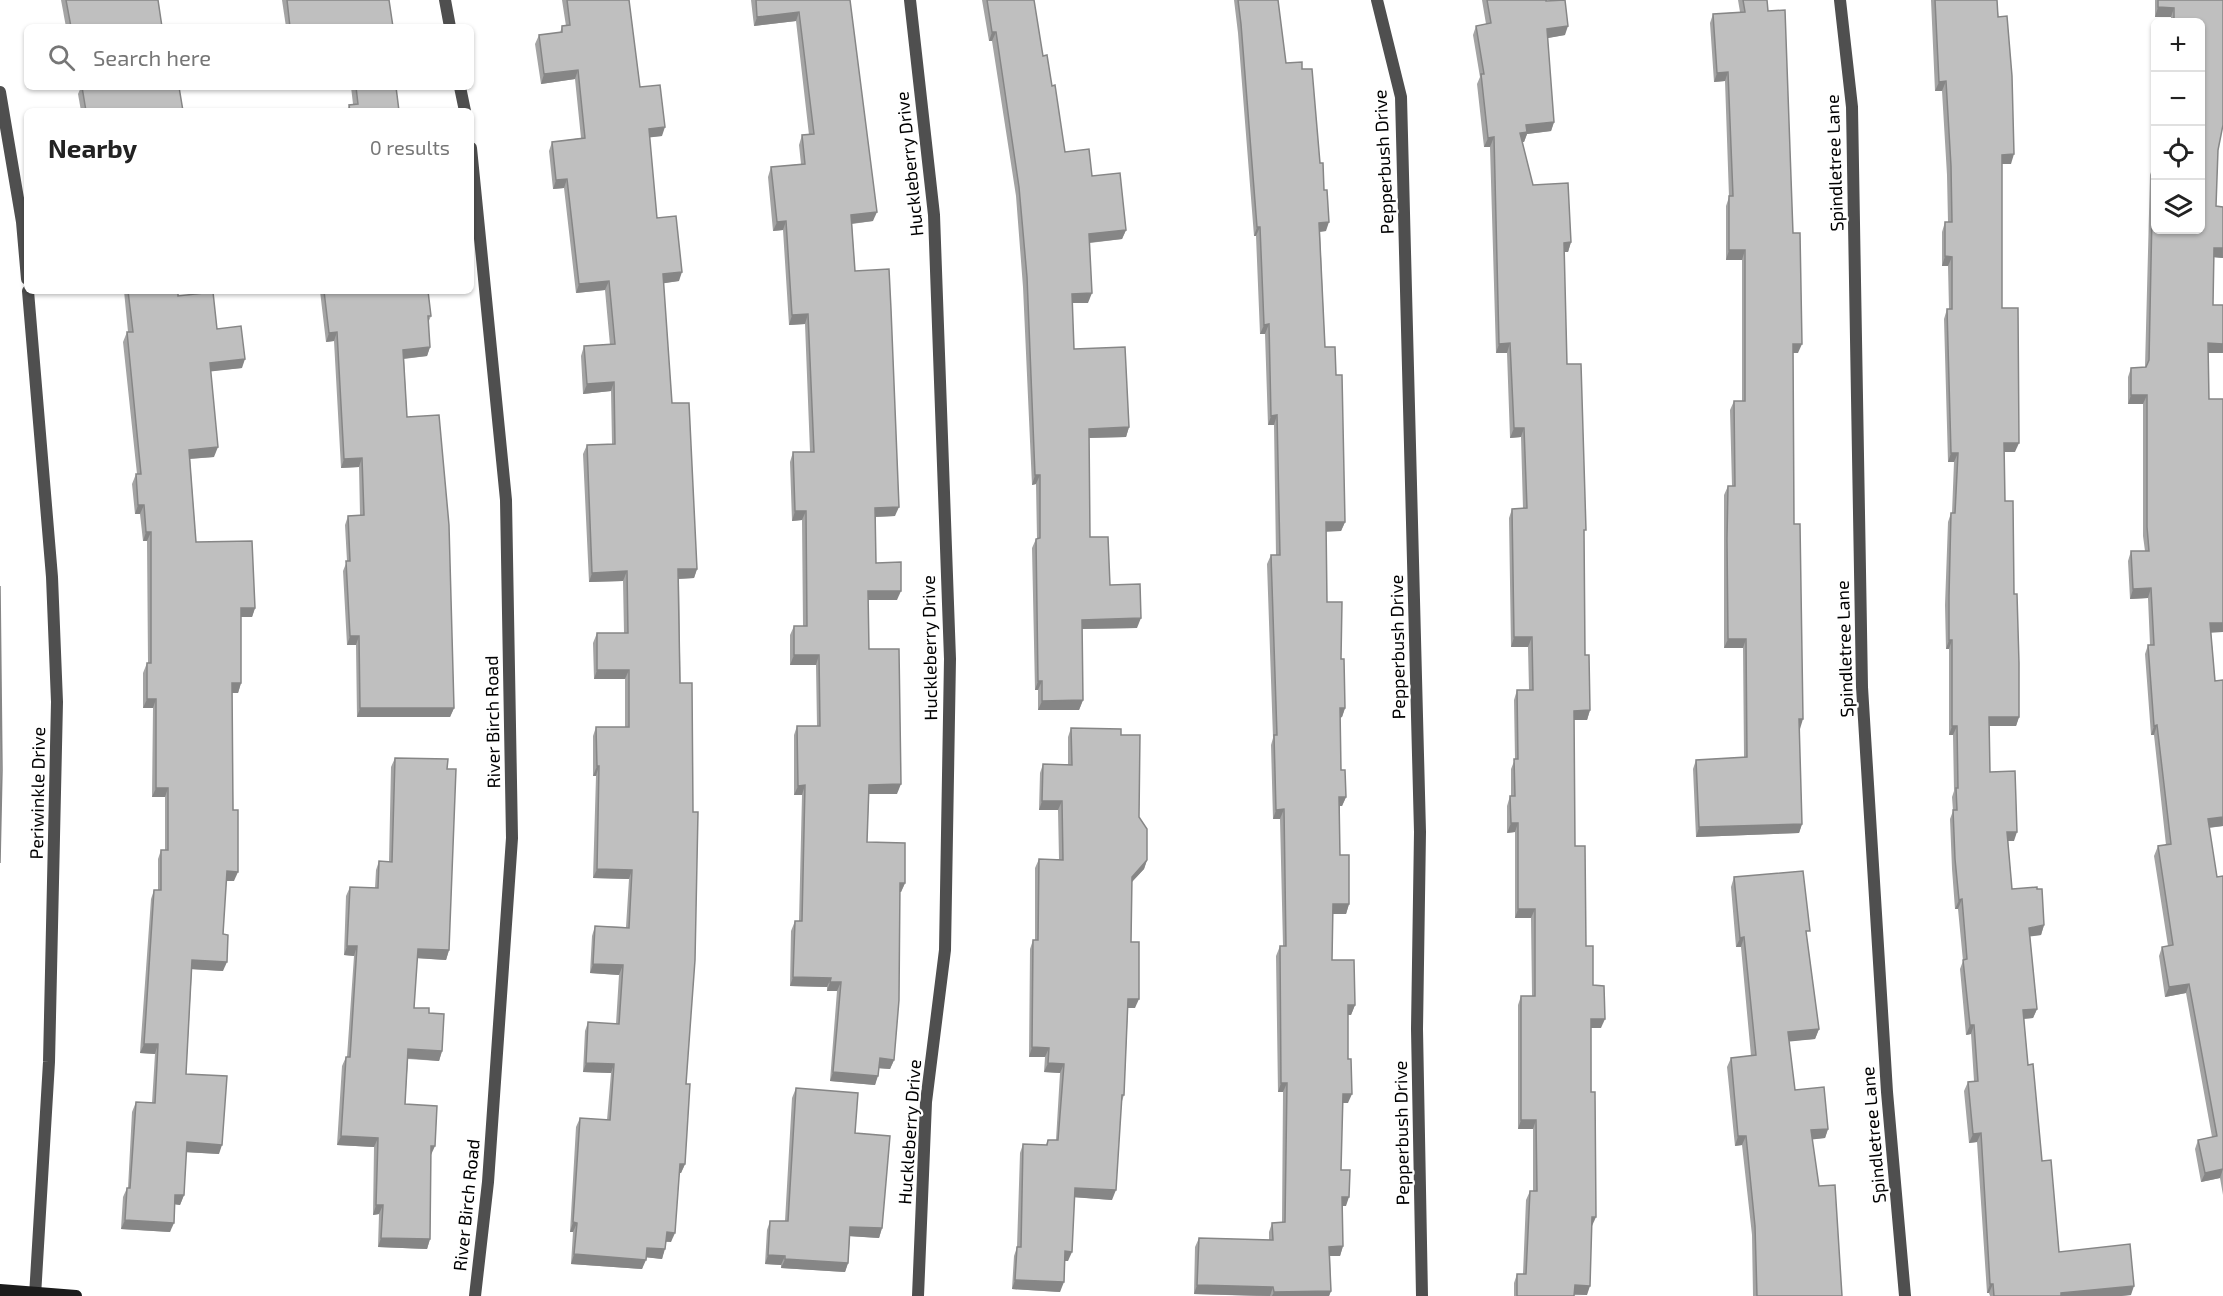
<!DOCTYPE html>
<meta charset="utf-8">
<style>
:root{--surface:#fff;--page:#f2f2f2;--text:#222;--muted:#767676;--line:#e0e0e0}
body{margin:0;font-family:"Exo 2",sans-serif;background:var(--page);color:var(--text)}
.controls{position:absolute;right:18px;top:18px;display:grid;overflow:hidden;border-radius:9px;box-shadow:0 2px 4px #0004}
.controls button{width:54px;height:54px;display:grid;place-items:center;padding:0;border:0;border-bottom:2px solid var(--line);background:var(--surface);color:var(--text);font:30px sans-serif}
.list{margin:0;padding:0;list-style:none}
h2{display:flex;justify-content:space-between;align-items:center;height:78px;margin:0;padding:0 24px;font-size:26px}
h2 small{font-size:20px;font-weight:400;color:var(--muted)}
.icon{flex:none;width:33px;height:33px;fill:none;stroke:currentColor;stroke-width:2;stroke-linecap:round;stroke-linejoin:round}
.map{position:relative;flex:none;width:2223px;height:1296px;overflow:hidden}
.search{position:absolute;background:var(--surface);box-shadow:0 2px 4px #0004;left:24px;top:24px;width:450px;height:66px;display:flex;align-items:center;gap:15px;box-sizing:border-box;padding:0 21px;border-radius:9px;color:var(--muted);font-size:22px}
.panel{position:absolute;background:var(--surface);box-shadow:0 2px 4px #0004;left:24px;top:108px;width:450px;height:186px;border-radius:9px}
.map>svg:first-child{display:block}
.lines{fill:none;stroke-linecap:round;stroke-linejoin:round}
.street{stroke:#4f4f4f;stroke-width:12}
.secondary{stroke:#1c1c1c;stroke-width:12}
.wall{fill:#a4a4a4}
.shaded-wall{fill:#868686}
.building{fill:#bfbfbf;stroke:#868686;stroke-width:1.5}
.labels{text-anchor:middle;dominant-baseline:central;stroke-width:4.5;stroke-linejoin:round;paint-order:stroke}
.street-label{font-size:18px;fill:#000;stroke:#fff}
</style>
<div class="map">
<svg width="2223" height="1296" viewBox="0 0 2223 1296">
<rect width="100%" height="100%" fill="#fff"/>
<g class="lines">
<g class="street">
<path d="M 445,0 L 450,27"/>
<path d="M 910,0 L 934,215 L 950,659 L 945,950 L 926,1102 L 918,1296"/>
<path d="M 1377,0 L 1401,97 L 1420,832 L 1417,1029 L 1422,1296"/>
<path d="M 1840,0 L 1852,107 L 1862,687 L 1887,1092 L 1905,1296"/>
<path d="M 460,87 L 465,111"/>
<path d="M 0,92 L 22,222 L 27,279"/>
<path d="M 471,148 L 506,500 L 512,838 L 488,1182 L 475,1296"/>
<path d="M 28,291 L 52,577 L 57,702 L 49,1062 L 35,1296"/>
</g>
<path class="secondary" d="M 0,1290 L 76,1296"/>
</g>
<g class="wall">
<path d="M 61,0 L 158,0 L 162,27 L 66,27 Z"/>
<path d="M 282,0 L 389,0 L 393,27 L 286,27 Z"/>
<path d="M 562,0 L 629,0 L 640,87 L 662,136 L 649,137 L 657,218 L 679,281 L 663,283 L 672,403 L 697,569 L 694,578 L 679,579 L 686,1084 L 685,1164 L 681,1173 L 679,1173 L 671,1242 L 666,1242 L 662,1259 L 646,1257 L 642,1269 L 571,1264 L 573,1232 L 570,1232 L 576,1127 L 580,1118 L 607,1120 L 611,1073 L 583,1072 L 585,1031 L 588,1022 L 616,1024 L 619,975 L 590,973 L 592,936 L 595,926 L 626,927 L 629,879 L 593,878 L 596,776 L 593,776 L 593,736 L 596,727 L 625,727 L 625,679 L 594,679 L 593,643 L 597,633 L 624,633 L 623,581 L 589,582 L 583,454 L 587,445 L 612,444 L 611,391 L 583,394 L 581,356 L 584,346 L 610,345 L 605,290 L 576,293 L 564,188 L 553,189 L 549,151 L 552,142 L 581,138 L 575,79 L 541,84 L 535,44 L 539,35 L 560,33 L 562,26 L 566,26 Z"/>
<path d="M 751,0 L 850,0 L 873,221 L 852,224 L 855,271 L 895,516 L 876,517 L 876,563 L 897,600 L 868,600 L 869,649 L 897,794 L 869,794 L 867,842 L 905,883 L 901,892 L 900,892 L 894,1060 L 890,1069 L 879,1068 L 875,1085 L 830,1081 L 837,991 L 827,991 L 827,987 L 790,986 L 791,931 L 795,921 L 799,921 L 802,795 L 794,795 L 794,735 L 797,726 L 817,726 L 816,665 L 790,665 L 790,635 L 794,626 L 803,626 L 802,520 L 792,521 L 790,462 L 793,452 L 810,452 L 805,324 L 789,325 L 783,230 L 773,231 L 768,177 L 771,167 L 801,164 L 799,145 L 802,135 L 809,135 L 796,21 L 754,26 Z"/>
<path d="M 982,0 L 1034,0 L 1043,56 L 1052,86 L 1065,152 L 1092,176 L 1126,230 L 1122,239 L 1090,243 L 1088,303 L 1072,303 L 1074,349 L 1129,427 L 1126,437 L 1089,438 L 1090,537 L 1110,585 L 1137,628 L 1082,629 L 1083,700 L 1079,710 L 1038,710 L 1038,690 L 1035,690 L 1032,548 L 1036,539 L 1037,539 L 1036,484 L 1032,485 L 1023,287 L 1016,196 L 992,41 L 989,41 Z"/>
<path d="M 1234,0 L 1278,0 L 1286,63 L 1326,231 L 1320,232 L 1325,347 L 1345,522 L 1341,531 L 1326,531 L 1327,602 L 1341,659 L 1345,708 L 1342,717 L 1340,718 L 1341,770 L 1346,797 L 1342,806 L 1340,806 L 1340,855 L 1349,904 L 1346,914 L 1333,914 L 1332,960 L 1355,1005 L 1351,1015 L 1348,1015 L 1348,1103 L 1342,1103 L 1341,1170 L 1346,1206 L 1343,1206 L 1343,1246 L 1340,1256 L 1330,1256 L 1331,1291 L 1329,1296 L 1257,1296 L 1194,1294 L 1195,1247 L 1199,1238 L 1269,1240 L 1269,1232 L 1272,1223 L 1282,1222 L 1283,1092 L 1278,1092 L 1276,956 L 1280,946 L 1283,946 L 1280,819 L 1273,819 L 1271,745 L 1273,738 L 1267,564 L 1271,555 L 1276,555 L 1274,425 L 1268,425 L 1265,334 L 1260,334 L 1256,236 L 1254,236 L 1238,33 Z"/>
<path d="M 1482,0 L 1546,0 L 1565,35 L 1547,38 L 1554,122 L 1551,131 L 1527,134 L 1524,142 L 1522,142 L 1533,185 L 1571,242 L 1568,252 L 1564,252 L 1567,364 L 1584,537 L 1585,655 L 1590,710 L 1587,720 L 1574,720 L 1575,846 L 1586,946 L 1601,1028 L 1591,1028 L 1592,1226 L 1587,1295 L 1514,1296 L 1514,1283 L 1517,1274 L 1523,1274 L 1526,1200 L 1530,1191 L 1533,1191 L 1533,1129 L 1518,1129 L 1518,1005 L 1521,996 L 1532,996 L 1531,918 L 1515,918 L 1515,832 L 1507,833 L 1507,806 L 1510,796 L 1511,796 L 1511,769 L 1515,759 L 1514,700 L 1517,690 L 1529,690 L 1528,647 L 1511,647 L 1509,518 L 1512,509 L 1523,509 L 1521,437 L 1510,438 L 1507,353 L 1496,353 L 1490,147 L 1484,147 L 1477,84 L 1480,77 L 1473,35 L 1476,26 L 1486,24 Z"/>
<path d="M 1738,0 L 1767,0 L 1793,233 L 1798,353 L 1793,353 L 1794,524 L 1799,729 L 1802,824 L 1799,833 L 1696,837 L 1693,769 L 1696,760 L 1744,757 L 1743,648 L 1724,648 L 1724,495 L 1728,486 L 1732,486 L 1730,410 L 1734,401 L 1742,401 L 1742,260 L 1726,260 L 1726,206 L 1729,197 L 1725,81 L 1714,82 L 1710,23 L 1713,14 L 1740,12 Z"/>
<path d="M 1931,0 L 1997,0 L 2011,164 L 2002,164 L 2002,308 L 2015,452 L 2004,452 L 2005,501 L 2014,594 L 2019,717 L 2016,726 L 1989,726 L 1990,772 L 2014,841 L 2008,841 L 2012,889 L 2044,925 L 2041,935 L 2030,936 L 2037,1009 L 2033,1018 L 2024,1019 L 2028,1065 L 2042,1161 L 2059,1252 L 2131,1295 L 2121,1296 L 1990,1296 L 1989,1293 L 1987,1293 L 1977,1142 L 1969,1143 L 1964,1091 L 1968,1082 L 1974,1081 L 1971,1034 L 1966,1035 L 1960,969 L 1963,961 L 1958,909 L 1955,909 L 1952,869 L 1950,819 L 1953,811 L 1952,797 L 1954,791 L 1953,735 L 1949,735 L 1949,649 L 1946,649 L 1945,605 L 1948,522 L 1951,513 L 1952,513 L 1954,462 L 1948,462 L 1944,319 L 1947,309 L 1949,309 L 1948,266 L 1942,266 L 1942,232 L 1945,222 L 1948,222 L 1947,175 L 1942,91 L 1935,91 Z"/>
<path d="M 2155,0 L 2223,0 L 2216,206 L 2223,207 L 2223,258 L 2214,257 L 2208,353 L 2209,399 L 2223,399 L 2223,632 L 2211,632 L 2215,681 L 2223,680 L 2223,826 L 2209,828 L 2217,877 L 2223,876 L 2223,1195 L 2220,1178 L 2201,1182 L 2195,1149 L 2198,1140 L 2212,1137 L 2186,993 L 2165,997 L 2159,956 L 2162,947 L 2168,946 L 2154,856 L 2158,846 L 2166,845 L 2154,735 L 2151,735 L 2145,654 L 2148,645 L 2150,645 L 2148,598 L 2130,599 L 2128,561 L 2131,551 L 2145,551 L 2143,536 L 2143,404 L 2128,404 L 2128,377 L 2131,368 L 2145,367 L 2150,175 L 2153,166 L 2156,230 L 2200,22 L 2171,22 L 2171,17 L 2155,17 Z"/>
<path d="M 81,87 L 179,87 L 183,111 L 81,111 L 78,94 Z"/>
<path d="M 351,87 L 396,87 L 399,111 L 347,111 L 349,105 L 353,104 Z"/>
<path d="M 124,291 L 178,291 L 178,296 L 217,329 L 242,368 L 210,371 L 214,457 L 190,459 L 196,542 L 255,608 L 252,617 L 241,617 L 241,683 L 238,693 L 232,693 L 234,881 L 226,881 L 223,934 L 223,971 L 192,969 L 186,1074 L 219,1154 L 186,1152 L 184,1195 L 180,1205 L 175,1204 L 170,1232 L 121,1229 L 123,1197 L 127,1188 L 128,1188 L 132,1112 L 136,1102 L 152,1103 L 155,1054 L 140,1053 L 151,899 L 154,890 L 158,890 L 158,859 L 161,850 L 165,850 L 165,797 L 152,797 L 153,708 L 143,708 L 143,673 L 147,663 L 148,663 L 147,541 L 143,541 L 140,514 L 135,514 L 132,484 L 136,474 L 137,474 L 123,342 L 127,332 L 128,332 Z"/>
<path d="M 320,291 L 428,291 L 431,316 L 428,323 L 430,347 L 427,356 L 404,359 L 407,417 L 454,708 L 450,717 L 357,717 L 356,645 L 347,645 L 343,571 L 347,561 L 345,525 L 348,516 L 360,515 L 359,467 L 341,468 L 334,341 L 326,342 Z"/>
<path d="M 1071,728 L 1121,735 L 1139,817 L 1147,860 L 1144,869 L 1132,882 L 1131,942 L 1135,1008 L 1128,1008 L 1124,1095 L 1121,1104 L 1112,1200 L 1074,1197 L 1068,1261 L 1065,1261 L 1060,1292 L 1012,1289 L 1014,1256 L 1017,1247 L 1020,1153 L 1023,1144 L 1046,1145 L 1048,1140 L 1056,1140 L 1060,1073 L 1044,1072 L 1045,1057 L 1029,1057 L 1030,949 L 1033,940 L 1035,940 L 1035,868 L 1039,859 L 1059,859 L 1058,810 L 1039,810 L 1040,773 L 1043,764 L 1068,764 L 1068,737 Z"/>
<path d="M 395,758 L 447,769 L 449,950 L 446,960 L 417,958 L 414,1008 L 429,1013 L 442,1051 L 439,1061 L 408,1059 L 405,1104 L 431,1155 L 430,1239 L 427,1249 L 378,1247 L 379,1214 L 373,1215 L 374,1147 L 337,1145 L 342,1066 L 346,1057 L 347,1057 L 354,956 L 344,955 L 346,896 L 350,887 L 375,888 L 376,870 L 379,861 L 389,862 L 391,767 Z"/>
<path d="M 1734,877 L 1807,938 L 1819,1029 L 1815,1039 L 1789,1041 L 1795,1090 L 1828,1129 L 1825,1138 L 1812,1139 L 1819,1186 L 1842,1296 L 1753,1296 L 1752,1235 L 1742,1145 L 1735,1146 L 1727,1067 L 1731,1058 L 1751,1056 L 1741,947 L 1736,947 L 1731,887 Z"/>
<path d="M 796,1088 L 855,1133 L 882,1228 L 879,1238 L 850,1236 L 848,1263 L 845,1272 L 781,1268 L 781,1265 L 765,1264 L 767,1230 L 770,1221 L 785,1221 L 792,1098 Z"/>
</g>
<g class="shaded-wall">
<path d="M 2158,7 L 2174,8 L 2171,17 L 2155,17 Z"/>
<path d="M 799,12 L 796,21 L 754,26 L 757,17 Z"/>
<path d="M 1568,26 L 1565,35 L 1543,39 L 1547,29 Z"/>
<path d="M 992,32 L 996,32 L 992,41 L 989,41 Z"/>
<path d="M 578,70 L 575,79 L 541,84 L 544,74 Z"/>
<path d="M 1728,72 L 1725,81 L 1714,82 L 1717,73 Z"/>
<path d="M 1946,81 L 1942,91 L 1935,91 L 1939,82 Z"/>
<path d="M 1554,122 L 1551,131 L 1527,134 L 1524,142 L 1516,142 L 1520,133 L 1526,125 Z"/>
<path d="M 665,127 L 662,136 L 645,138 L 649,129 Z"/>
<path d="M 1494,137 L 1490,147 L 1484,147 L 1488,138 Z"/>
<path d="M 2014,154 L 2011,164 L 1998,164 L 2002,155 Z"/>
<path d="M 567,179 L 564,188 L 553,189 L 556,180 Z"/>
<path d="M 877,212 L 873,221 L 848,224 L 851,215 Z"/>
<path d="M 786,221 L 783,230 L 773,231 L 777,222 Z"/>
<path d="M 1329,222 L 1326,231 L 1316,232 L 1319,223 Z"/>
<path d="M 1257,227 L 1260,227 L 1256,236 L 1254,236 Z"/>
<path d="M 1126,230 L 1122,239 L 1086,243 L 1089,234 Z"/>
<path d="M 1571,242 L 1568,252 L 1561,252 L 1564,243 Z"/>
<path d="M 2214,248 L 2223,248 L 2223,258 L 2211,257 Z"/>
<path d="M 1729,250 L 1745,250 L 1742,260 L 1726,260 Z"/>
<path d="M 1945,256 L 1952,257 L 1948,266 L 1942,266 Z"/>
<path d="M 682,272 L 679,281 L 659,284 L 663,274 Z"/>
<path d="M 609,281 L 605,290 L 576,293 L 579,284 Z"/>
<path d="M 1092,293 L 1088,303 L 1069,303 L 1072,294 Z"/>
<path d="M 808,314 L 805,324 L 789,325 L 792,315 Z"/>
<path d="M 1269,324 L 1265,334 L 1260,334 L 1264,325 Z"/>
<path d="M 337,332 L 334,341 L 326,342 L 329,333 Z"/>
<path d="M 1510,343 L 1507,353 L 1496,353 L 1499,344 Z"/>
<path d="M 2208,343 L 2223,344 L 2223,353 L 2205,353 Z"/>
<path d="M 1793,344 L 1802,344 L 1798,353 L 1790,353 Z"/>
<path d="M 430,347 L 427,356 L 400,359 L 403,350 Z"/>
<path d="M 245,359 L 242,368 L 206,372 L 210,363 Z"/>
<path d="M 614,382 L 611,391 L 583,394 L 587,384 Z"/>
<path d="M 2131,395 L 2147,395 L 2143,404 L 2128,404 Z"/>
<path d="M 1277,415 L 1274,425 L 1268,425 L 1271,416 Z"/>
<path d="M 1129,427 L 1126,437 L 1086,438 L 1089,429 Z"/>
<path d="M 1514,428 L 1524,428 L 1521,437 L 1510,438 Z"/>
<path d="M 2004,443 L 2019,443 L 2015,452 L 2001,452 Z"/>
<path d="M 218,447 L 214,457 L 186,459 L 189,450 Z"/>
<path d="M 1951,453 L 1958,453 L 1954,462 L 1948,462 Z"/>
<path d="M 362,458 L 359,467 L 341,468 L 344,459 Z"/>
<path d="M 1035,475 L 1040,475 L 1036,484 L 1032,485 Z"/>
<path d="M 138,505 L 144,505 L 140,514 L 135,514 Z"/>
<path d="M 899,507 L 895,516 L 872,517 L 875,508 Z"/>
<path d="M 795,511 L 806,511 L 802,520 L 792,521 Z"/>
<path d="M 1326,522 L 1345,522 L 1341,531 L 1323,532 Z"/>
<path d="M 146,532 L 151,532 L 147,541 L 143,541 Z"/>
<path d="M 678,569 L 697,569 L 694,578 L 675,579 Z"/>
<path d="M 627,571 L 623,581 L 589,582 L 592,573 Z"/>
<path d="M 2151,588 L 2148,598 L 2130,599 L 2133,589 Z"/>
<path d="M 868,591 L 901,591 L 897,600 L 864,600 Z"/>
<path d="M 241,608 L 255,608 L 252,617 L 237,617 Z"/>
<path d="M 1141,618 L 1137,628 L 1078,629 L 1082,620 Z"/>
<path d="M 2210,623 L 2223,623 L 2223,632 L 2207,633 Z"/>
<path d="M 350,636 L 359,636 L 356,645 L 347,645 Z"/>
<path d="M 1514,637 L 1532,637 L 1528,647 L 1511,647 Z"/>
<path d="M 1728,639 L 1746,639 L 1743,648 L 1724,648 Z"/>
<path d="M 1949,640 L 1952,640 L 1949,649 L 1946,649 Z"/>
<path d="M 794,655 L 819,655 L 816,665 L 790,665 Z"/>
<path d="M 597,670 L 629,670 L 625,679 L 594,679 Z"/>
<path d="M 1038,681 L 1042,681 L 1038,690 L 1035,690 Z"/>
<path d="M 232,683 L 241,683 L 238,693 L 229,693 Z"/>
<path d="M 147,699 L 156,699 L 153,708 L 143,708 Z"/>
<path d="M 1083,700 L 1079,710 L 1038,710 L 1042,701 Z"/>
<path d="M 360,708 L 454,708 L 450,717 L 357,717 Z"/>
<path d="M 1340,708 L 1345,708 L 1342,717 L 1337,718 Z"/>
<path d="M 1590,710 L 1587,720 L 1570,720 L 1574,711 Z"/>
<path d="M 1989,717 L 2019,717 L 2016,726 L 1986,726 Z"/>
<path d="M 1799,719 L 1803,719 L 1800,729 L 1795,729 Z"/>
<path d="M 2157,725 L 2154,735 L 2151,735 L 2154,726 Z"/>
<path d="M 1952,726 L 1957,726 L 1953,735 L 1949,735 Z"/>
<path d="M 597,766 L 599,766 L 596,776 L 593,776 Z"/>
<path d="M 901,784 L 897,794 L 865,794 L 869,785 Z"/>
<path d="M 805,785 L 802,795 L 794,795 L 798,786 Z"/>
<path d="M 156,788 L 168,788 L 165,797 L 152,797 Z"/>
<path d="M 1339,797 L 1346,797 L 1342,806 L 1336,806 Z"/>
<path d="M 1042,801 L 1062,801 L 1058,810 L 1039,810 Z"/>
<path d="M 1284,809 L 1280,819 L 1273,819 L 1276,810 Z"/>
<path d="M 2223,817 L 2223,826 L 2205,828 L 2208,819 Z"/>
<path d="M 1511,823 L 1518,823 L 1515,832 L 1507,833 Z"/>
<path d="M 1802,824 L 1799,833 L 1696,837 L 1699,827 Z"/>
<path d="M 2007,832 L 2017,832 L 2014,841 L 2003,841 Z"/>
<path d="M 1147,860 L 1144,869 L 1128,886 L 1132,877 Z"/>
<path d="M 597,869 L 632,870 L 629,879 L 593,878 Z"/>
<path d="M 227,871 L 238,872 L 234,881 L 223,881 Z"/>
<path d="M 900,883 L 905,883 L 901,892 L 897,892 Z"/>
<path d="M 1962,899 L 1958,909 L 1955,909 L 1959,900 Z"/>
<path d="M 1333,904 L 1349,904 L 1346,914 L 1330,914 Z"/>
<path d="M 1518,909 L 1535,909 L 1531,918 L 1515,918 Z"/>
<path d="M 2044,925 L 2041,935 L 2025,937 L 2029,928 Z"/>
<path d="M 1744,937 L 1741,947 L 1736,947 L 1740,938 Z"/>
<path d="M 347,946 L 357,946 L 354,956 L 344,955 Z"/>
<path d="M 418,949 L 449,950 L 446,960 L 415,958 Z"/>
<path d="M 192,960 L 227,962 L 223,971 L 189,969 Z"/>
<path d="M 593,964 L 623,965 L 619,975 L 590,973 Z"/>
<path d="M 793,977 L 831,978 L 827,987 L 790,986 Z"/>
<path d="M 830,982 L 841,982 L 837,991 L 827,991 Z"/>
<path d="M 2189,984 L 2186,993 L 2165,997 L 2169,987 Z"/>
<path d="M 1128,999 L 1139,999 L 1135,1008 L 1125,1008 Z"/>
<path d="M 1348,1005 L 1355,1005 L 1351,1015 L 1344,1015 Z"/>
<path d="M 2037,1009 L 2033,1018 L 2020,1019 L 2023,1010 Z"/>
<path d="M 1591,1019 L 1605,1019 L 1601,1028 L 1588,1028 Z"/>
<path d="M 1970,1025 L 1974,1025 L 1971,1034 L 1966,1035 Z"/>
<path d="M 1819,1029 L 1815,1039 L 1785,1042 L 1788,1032 Z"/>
<path d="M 144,1044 L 158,1044 L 155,1054 L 140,1053 Z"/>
<path d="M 1032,1047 L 1049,1048 L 1045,1057 L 1029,1057 Z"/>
<path d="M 408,1049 L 442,1051 L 439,1061 L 405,1058 Z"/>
<path d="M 880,1058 L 894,1060 L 890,1069 L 876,1068 Z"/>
<path d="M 586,1063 L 614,1064 L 611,1073 L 583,1072 Z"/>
<path d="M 1048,1063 L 1064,1064 L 1060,1073 L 1044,1072 Z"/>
<path d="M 833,1072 L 878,1076 L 875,1085 L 830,1081 Z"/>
<path d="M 1281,1083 L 1287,1083 L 1283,1092 L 1278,1092 Z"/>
<path d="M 1343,1094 L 1352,1094 L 1348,1103 L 1339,1103 Z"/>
<path d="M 1521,1120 L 1536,1120 L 1533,1129 L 1518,1129 Z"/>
<path d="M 1828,1129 L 1825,1138 L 1808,1140 L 1811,1130 Z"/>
<path d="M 1981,1133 L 1977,1142 L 1969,1143 L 1973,1134 Z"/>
<path d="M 341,1136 L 378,1138 L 374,1147 L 337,1145 Z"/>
<path d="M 1738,1136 L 1746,1136 L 1742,1145 L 1735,1146 Z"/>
<path d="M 187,1142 L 222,1145 L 219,1154 L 183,1152 Z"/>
<path d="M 431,1146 L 435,1146 L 431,1155 Z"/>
<path d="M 680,1164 L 685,1164 L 681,1173 L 677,1173 Z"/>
<path d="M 2223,1169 L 2220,1178 L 2201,1182 L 2205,1173 Z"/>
<path d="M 1075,1188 L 1116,1190 L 1112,1200 L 1071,1197 Z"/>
<path d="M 175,1195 L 184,1195 L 180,1205 L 172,1204 Z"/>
<path d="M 1342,1197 L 1349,1197 L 1346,1206 L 1339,1206 Z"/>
<path d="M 376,1205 L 383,1205 L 379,1214 L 373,1215 Z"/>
<path d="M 1592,1217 L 1596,1217 L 1592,1226 L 1588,1226 Z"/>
<path d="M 125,1220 L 174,1223 L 170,1232 L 121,1229 Z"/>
<path d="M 573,1222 L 577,1223 L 573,1232 L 570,1232 Z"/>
<path d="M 850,1227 L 882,1228 L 879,1238 L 847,1236 Z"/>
<path d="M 667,1232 L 675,1233 L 671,1242 L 663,1241 Z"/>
<path d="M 381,1238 L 430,1239 L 427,1249 L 378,1247 Z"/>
<path d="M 1343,1246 L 1340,1256 L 1326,1256 L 1329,1247 Z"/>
<path d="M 647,1248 L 665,1249 L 662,1259 L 643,1257 Z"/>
<path d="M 1065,1251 L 1072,1252 L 1068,1261 L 1061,1261 Z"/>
<path d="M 574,1254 L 646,1260 L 642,1269 L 571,1264 Z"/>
<path d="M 768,1255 L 785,1256 L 781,1265 L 765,1264 Z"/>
<path d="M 785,1259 L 848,1263 L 845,1272 L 781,1268 Z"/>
<path d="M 1015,1280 L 1064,1282 L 1060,1292 L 1012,1289 Z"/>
<path d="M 1990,1284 L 1993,1284 L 1989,1293 L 1987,1293 Z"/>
<path d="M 1197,1285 L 1273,1287 L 1270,1296 L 1194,1294 Z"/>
<path d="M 1575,1285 L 1590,1286 L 1587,1295 L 1571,1294 Z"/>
<path d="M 2134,1286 L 2131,1295 L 2121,1296 L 2060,1296 L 2061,1293 Z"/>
<path d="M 1331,1291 L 1329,1296 L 1272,1296 L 1274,1292 Z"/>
</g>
<g class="building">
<path d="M 66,0 L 158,0 L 162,27 L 71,27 Z"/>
<path d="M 287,0 L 389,0 L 393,27 L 290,27 Z"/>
<path d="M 567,0 L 629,0 L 640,87 L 660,85 L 665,127 L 649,129 L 657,218 L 676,216 L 682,272 L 663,274 L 672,403 L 689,403 L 697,569 L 678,569 L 680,683 L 692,683 L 693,812 L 698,812 L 695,960 L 686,1084 L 690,1084 L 685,1164 L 680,1164 L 675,1233 L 667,1232 L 665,1249 L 647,1248 L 646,1260 L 574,1254 L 577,1223 L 573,1222 L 580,1118 L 610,1120 L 614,1064 L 586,1063 L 588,1022 L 619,1024 L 623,965 L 593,964 L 595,926 L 629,928 L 632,870 L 597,869 L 599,766 L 597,766 L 596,727 L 629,727 L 629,670 L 597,670 L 597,633 L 628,633 L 627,571 L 592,573 L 587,445 L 615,444 L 614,382 L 587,384 L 584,346 L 615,344 L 609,281 L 579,284 L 567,179 L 556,180 L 552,142 L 585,138 L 578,70 L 544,74 L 539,35 L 562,32 L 562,26 L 570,25 Z"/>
<path d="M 756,0 L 850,0 L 877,212 L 851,215 L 855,271 L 889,269 L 891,309 L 899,507 L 875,508 L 876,563 L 901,562 L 901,591 L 868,591 L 869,649 L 899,649 L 901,784 L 869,785 L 867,842 L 905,843 L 905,883 L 900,883 L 899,1000 L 894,1060 L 880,1058 L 878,1076 L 833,1072 L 841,982 L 830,982 L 831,978 L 793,977 L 795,921 L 802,921 L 805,785 L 798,786 L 797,726 L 820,726 L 819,655 L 794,655 L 794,626 L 807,626 L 806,511 L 795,511 L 793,452 L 814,452 L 808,314 L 792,315 L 786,221 L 777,222 L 771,167 L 805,164 L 802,135 L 814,134 L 799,12 L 757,17 Z"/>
<path d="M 987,0 L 1034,0 L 1043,56 L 1047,55 L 1052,86 L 1055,85 L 1065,152 L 1089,149 L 1092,176 L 1120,173 L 1126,230 L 1089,234 L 1092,293 L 1072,294 L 1074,349 L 1125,347 L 1129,427 L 1089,429 L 1090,537 L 1108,537 L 1110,585 L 1140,584 L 1141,618 L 1082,620 L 1083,700 L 1042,701 L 1042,681 L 1038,681 L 1036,539 L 1040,538 L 1040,475 L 1035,475 L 1027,277 L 1019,187 L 996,32 L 992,32 Z"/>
<path d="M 1238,0 L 1278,0 L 1286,63 L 1302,62 L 1302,69 L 1312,69 L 1320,163 L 1323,163 L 1324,190 L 1327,190 L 1329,222 L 1319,223 L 1325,347 L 1335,347 L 1336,375 L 1342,375 L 1345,522 L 1326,522 L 1327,602 L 1342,602 L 1341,659 L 1344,659 L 1345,708 L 1340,708 L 1341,770 L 1345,770 L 1346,797 L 1339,797 L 1340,855 L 1349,855 L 1349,904 L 1333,904 L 1332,960 L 1354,960 L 1355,1005 L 1348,1005 L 1348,1059 L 1351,1059 L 1352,1094 L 1343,1094 L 1341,1170 L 1350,1170 L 1349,1197 L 1342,1197 L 1343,1246 L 1329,1247 L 1331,1291 L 1274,1292 L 1273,1287 L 1197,1285 L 1199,1238 L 1273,1240 L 1272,1223 L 1285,1222 L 1287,1083 L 1281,1083 L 1280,946 L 1286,946 L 1284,809 L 1276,810 L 1274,735 L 1277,735 L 1271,555 L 1280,555 L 1277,415 L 1271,416 L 1269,324 L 1264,325 L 1260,227 L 1257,227 L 1241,24 Z"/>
<path d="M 1487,0 L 1546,0 L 1546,1 L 1565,0 L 1568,26 L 1547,29 L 1554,122 L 1526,125 L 1527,132 L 1520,133 L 1533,185 L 1568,183 L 1571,242 L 1564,243 L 1567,364 L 1581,364 L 1586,530 L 1584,530 L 1585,655 L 1589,655 L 1590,710 L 1574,711 L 1575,846 L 1585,846 L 1586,946 L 1593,946 L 1593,985 L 1604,986 L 1605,1019 L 1591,1019 L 1591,1092 L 1595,1092 L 1596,1217 L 1592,1217 L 1590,1286 L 1575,1285 L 1574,1296 L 1517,1296 L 1517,1274 L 1526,1274 L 1530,1191 L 1537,1191 L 1536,1120 L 1521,1120 L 1521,996 L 1535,996 L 1535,909 L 1518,909 L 1518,823 L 1511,823 L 1510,796 L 1515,796 L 1514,759 L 1518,759 L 1517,690 L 1533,690 L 1532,637 L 1514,637 L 1512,509 L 1527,508 L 1524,428 L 1514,428 L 1510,343 L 1499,344 L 1494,137 L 1488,138 L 1481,74 L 1484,74 L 1476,26 L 1491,23 Z"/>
<path d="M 1743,0 L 1767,0 L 1768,11 L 1785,10 L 1793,233 L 1800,233 L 1802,344 L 1793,344 L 1794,524 L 1800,524 L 1803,719 L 1799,719 L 1802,824 L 1699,827 L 1696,760 L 1747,757 L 1746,639 L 1728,639 L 1727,539 L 1728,486 L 1735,486 L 1734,401 L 1745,401 L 1745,250 L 1729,250 L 1729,196 L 1733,196 L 1728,72 L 1717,73 L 1713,14 L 1745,12 Z"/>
<path d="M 1935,0 L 1997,0 L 1998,17 L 2007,16 L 2012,76 L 2014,154 L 2002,155 L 2002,308 L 2018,308 L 2019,443 L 2004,443 L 2005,501 L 2013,501 L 2014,594 L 2017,594 L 2019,663 L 2019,717 L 1989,717 L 1990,772 L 2015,771 L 2017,832 L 2007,832 L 2012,889 L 2037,887 L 2037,889 L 2042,889 L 2044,925 L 2029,928 L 2037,1009 L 2023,1010 L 2028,1065 L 2033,1064 L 2042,1161 L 2051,1160 L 2059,1252 L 2130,1244 L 2134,1286 L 2061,1293 L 2061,1296 L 1994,1296 L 1993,1284 L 1990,1284 L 1981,1133 L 1973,1134 L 1968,1082 L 1978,1081 L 1974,1025 L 1970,1025 L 1963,960 L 1967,959 L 1962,899 L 1959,900 L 1955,859 L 1953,810 L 1957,810 L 1956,788 L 1958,788 L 1957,726 L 1952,726 L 1952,640 L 1949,640 L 1949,596 L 1951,513 L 1955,513 L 1958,453 L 1951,453 L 1947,309 L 1952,309 L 1952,257 L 1945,256 L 1945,222 L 1952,222 L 1951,166 L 1946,81 L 1939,82 Z"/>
<path d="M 2158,0 L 2223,0 L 2223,125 L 2218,150 L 2216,206 L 2223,207 L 2223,248 L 2214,248 L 2213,305 L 2223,305 L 2223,344 L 2208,343 L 2209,399 L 2223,399 L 2223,623 L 2210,623 L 2215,681 L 2223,680 L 2223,817 L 2208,819 L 2217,877 L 2223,876 L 2223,1169 L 2205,1173 L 2198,1140 L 2217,1136 L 2189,984 L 2169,987 L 2162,947 L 2173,945 L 2158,846 L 2171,844 L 2157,725 L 2154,726 L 2148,645 L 2154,645 L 2151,588 L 2133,589 L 2131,551 L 2149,551 L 2147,527 L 2147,395 L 2131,395 L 2131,368 L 2146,367 L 2149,360 L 2153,166 L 2156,166 L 2156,230 L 2200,230 L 2200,22 L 2174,22 L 2174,8 L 2158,7 Z"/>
<path d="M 82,87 L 179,87 L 183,111 L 86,111 Z"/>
<path d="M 356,87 L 396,87 L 399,111 L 350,111 L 349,105 L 358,104 Z"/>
<path d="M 128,291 L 178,291 L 178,296 L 213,292 L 217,329 L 241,326 L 245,359 L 210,363 L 218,447 L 189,450 L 196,542 L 252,541 L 255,608 L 241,608 L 241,683 L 232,683 L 233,810 L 238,810 L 238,872 L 227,871 L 223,934 L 228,935 L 227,962 L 192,960 L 186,1074 L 227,1076 L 222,1145 L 187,1142 L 184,1195 L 175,1195 L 174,1223 L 125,1220 L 127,1188 L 130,1188 L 136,1102 L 155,1103 L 158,1044 L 144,1044 L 154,890 L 161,890 L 161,850 L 168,850 L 168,788 L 156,788 L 156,699 L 147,699 L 147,663 L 151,663 L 151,532 L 146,532 L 144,505 L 138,505 L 136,474 L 141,474 L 127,332 L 133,332 Z"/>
<path d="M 324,291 L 428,291 L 431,316 L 428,316 L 430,347 L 403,350 L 407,417 L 439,415 L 449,525 L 454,708 L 360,708 L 359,636 L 350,636 L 346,561 L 350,561 L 348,516 L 364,515 L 362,458 L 344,459 L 337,332 L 329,333 Z"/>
<path d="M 0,586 L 2,770 L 0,863 Z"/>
<path d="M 1071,728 L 1121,729 L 1121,735 L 1140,735 L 1139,817 L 1147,829 L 1147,860 L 1132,877 L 1131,942 L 1139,942 L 1139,999 L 1128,999 L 1124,1095 L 1122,1095 L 1116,1190 L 1075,1188 L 1072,1252 L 1065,1251 L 1064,1282 L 1015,1280 L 1017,1247 L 1021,1247 L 1023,1144 L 1047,1145 L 1048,1140 L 1058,1140 L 1064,1064 L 1048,1063 L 1049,1048 L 1032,1047 L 1033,940 L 1038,940 L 1039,859 L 1063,860 L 1062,801 L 1042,801 L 1043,764 L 1072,765 Z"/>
<path d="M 395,758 L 448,759 L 447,769 L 456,769 L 449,950 L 418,949 L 414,1008 L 429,1008 L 429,1013 L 444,1014 L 442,1051 L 408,1049 L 405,1104 L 437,1106 L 435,1146 L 431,1146 L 430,1239 L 381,1238 L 383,1205 L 376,1205 L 378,1138 L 341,1136 L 346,1057 L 350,1057 L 357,946 L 347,946 L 350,887 L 378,888 L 379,861 L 392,862 Z"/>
<path d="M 1803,871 L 1810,931 L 1806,931 L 1819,1029 L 1788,1032 L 1795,1090 L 1824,1087 L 1828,1129 L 1811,1130 L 1819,1186 L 1835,1185 L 1842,1296 L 1757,1296 L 1755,1226 L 1746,1136 L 1738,1136 L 1731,1058 L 1756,1055 L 1744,937 L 1740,938 L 1734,877 Z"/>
<path d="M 796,1088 L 858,1093 L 855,1133 L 890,1136 L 882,1228 L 850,1227 L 848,1263 L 785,1259 L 785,1256 L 768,1255 L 770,1221 L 788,1221 Z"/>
</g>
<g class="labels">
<g class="street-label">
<text transform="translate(1383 162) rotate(-93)">Pepperbush Drive</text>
<text transform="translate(1834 163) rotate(-92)">Spindletree Lane</text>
<text transform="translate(909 164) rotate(-96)">Huckleberry Drive</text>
<text transform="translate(1397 647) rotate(-91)">Pepperbush Drive</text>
<text transform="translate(929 648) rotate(-91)">Huckleberry Drive</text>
<text transform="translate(1844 649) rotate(-92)">Spindletree Lane</text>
<text transform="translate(492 722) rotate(-91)">River Birch Road</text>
<text transform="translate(37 793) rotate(-89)">Periwinkle Drive</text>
<text transform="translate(909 1132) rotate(-86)">Huckleberry Drive</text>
<text transform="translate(1401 1133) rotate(-91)">Pepperbush Drive</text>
<text transform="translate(1873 1135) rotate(-95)">Spindletree Lane</text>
<text transform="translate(466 1205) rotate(-84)">River Birch Road</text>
</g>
</g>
</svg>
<div class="controls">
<button>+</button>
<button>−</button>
<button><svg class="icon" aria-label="locate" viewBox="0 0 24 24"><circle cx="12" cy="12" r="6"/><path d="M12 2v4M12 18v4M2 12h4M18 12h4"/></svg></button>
<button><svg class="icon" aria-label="layers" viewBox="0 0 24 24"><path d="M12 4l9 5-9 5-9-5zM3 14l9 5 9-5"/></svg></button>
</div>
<div class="search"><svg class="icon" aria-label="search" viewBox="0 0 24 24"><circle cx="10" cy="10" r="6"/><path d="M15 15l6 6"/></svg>Search here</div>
<section class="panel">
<h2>Nearby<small>0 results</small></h2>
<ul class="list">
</ul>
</section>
</div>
